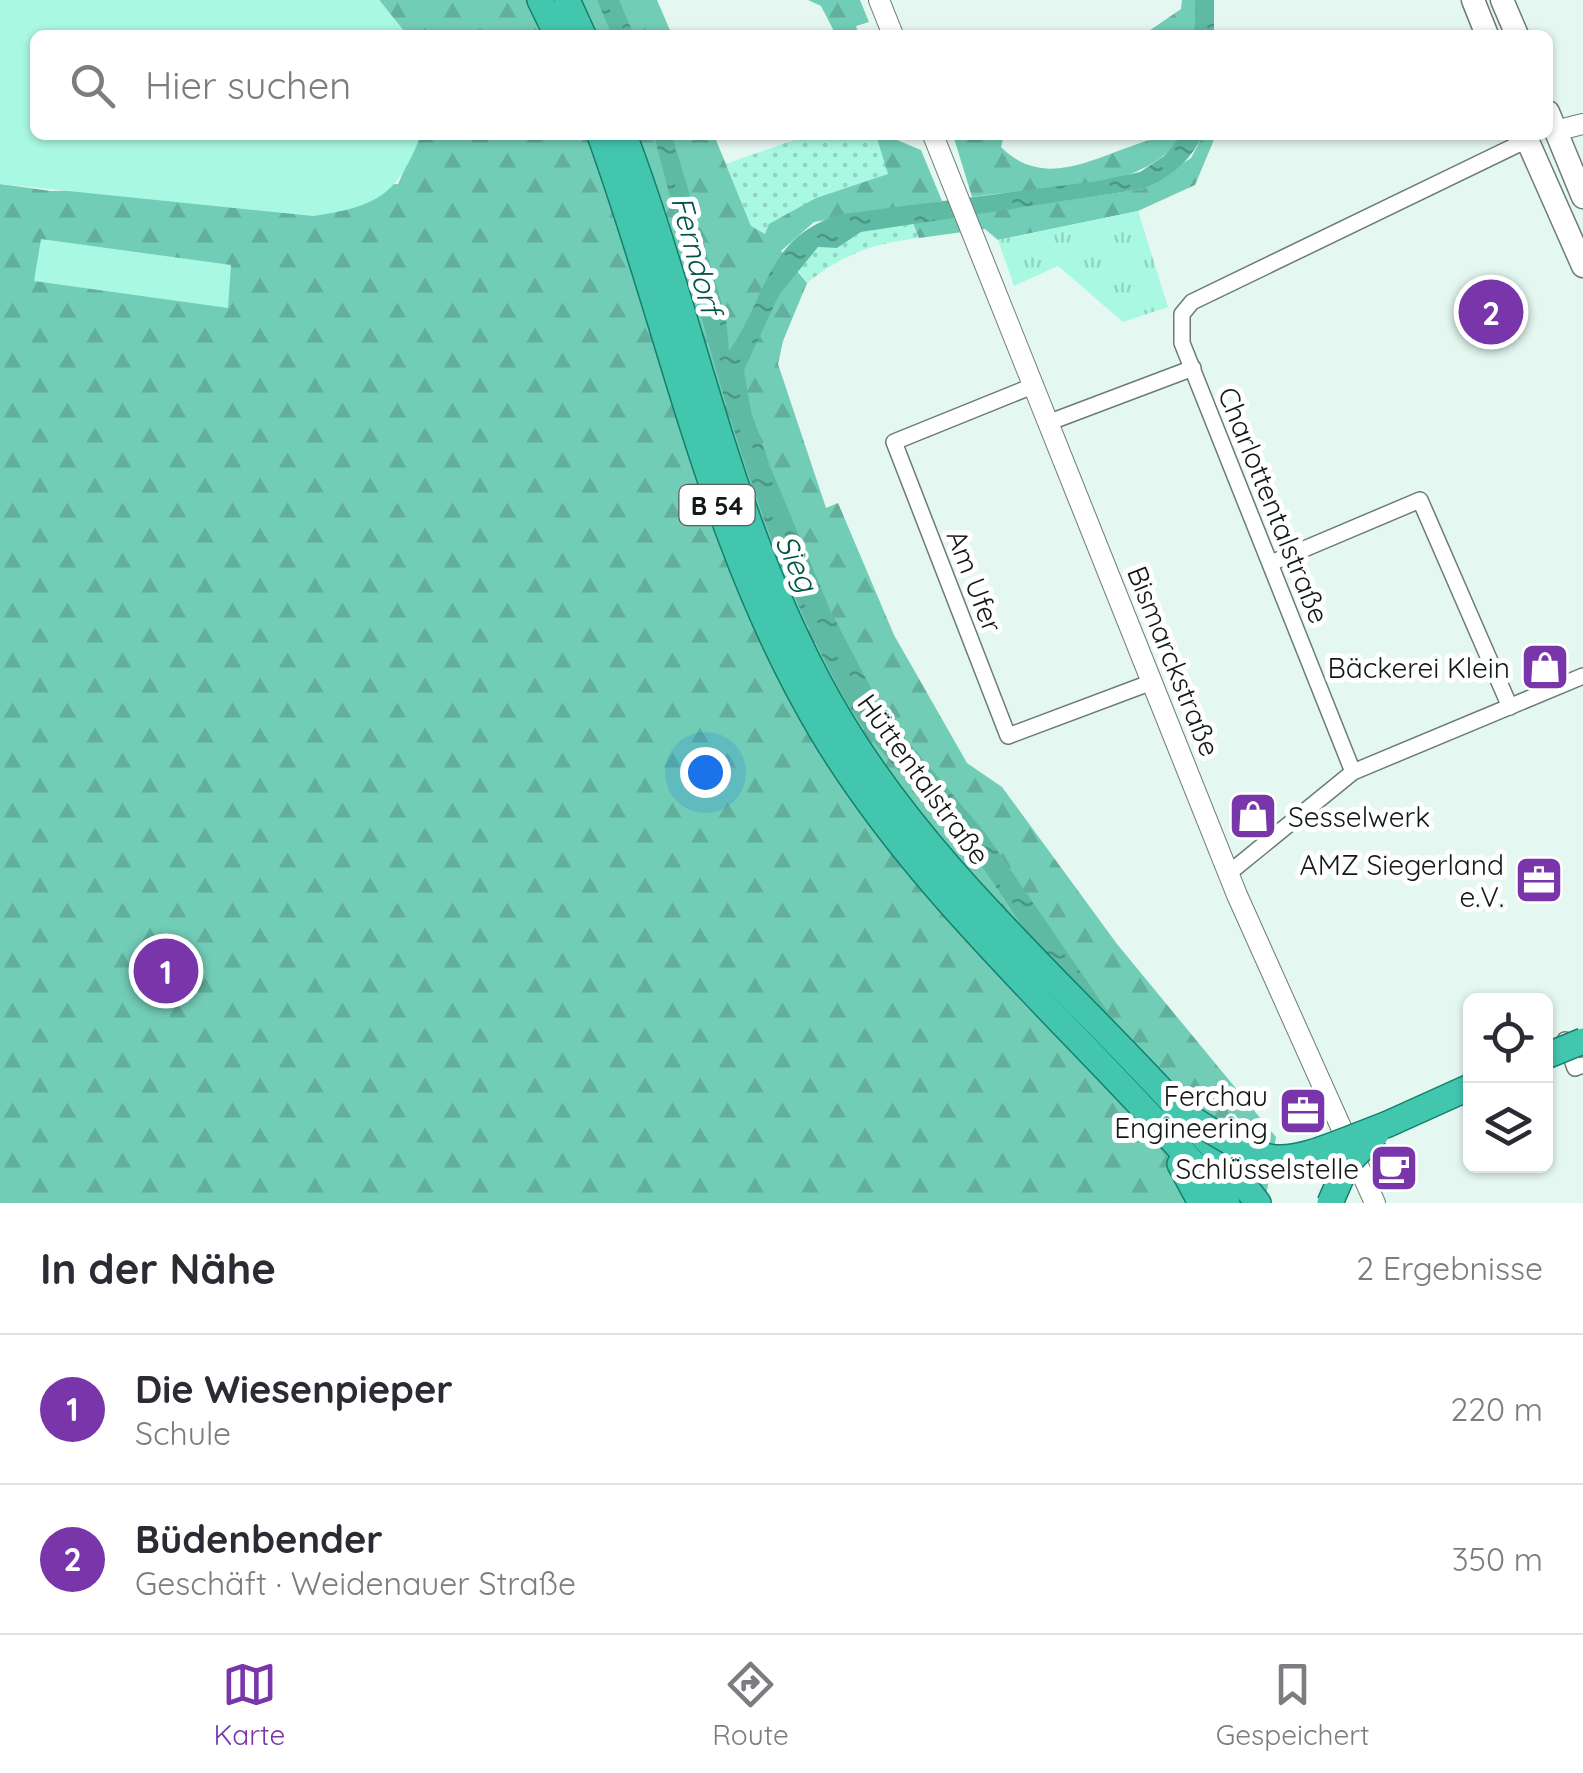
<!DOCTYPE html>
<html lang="de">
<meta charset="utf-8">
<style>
:root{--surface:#fff;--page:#f2f2f3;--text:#2b2b33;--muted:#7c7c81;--line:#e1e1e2;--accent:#7836aa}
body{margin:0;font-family:Quicksand,sans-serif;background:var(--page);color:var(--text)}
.controls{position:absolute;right:30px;bottom:30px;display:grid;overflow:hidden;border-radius:15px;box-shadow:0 2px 8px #0004}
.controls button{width:90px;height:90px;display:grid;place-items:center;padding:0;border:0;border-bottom:2px solid var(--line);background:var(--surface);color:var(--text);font:50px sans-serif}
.you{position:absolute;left:705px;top:772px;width:35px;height:35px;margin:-25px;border:8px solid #fff;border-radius:50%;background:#1a73e8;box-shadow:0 0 0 15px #1a73e833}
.badge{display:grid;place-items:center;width:65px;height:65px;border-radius:50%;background:var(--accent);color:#fff;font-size:32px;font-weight:700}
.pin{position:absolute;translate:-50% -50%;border:5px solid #fff;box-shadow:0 2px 10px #0006}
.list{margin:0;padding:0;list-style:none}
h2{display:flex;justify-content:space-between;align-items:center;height:130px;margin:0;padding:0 40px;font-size:42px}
h2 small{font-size:32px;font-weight:400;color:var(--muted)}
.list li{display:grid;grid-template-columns:65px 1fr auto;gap:30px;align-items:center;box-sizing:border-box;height:150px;padding:0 40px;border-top:2px solid var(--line)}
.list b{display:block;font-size:38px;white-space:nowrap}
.list p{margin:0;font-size:32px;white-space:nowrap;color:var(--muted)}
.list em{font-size:32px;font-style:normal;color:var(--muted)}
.icon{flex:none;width:55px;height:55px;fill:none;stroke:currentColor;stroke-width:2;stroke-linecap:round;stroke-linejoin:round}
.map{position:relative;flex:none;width:1583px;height:1203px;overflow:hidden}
.search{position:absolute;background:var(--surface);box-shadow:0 2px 8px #0004;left:30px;right:30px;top:30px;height:110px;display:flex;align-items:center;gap:25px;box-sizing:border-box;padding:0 35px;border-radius:15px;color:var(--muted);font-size:38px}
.sheet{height:430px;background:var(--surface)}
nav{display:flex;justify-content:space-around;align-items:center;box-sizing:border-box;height:140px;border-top:2px solid var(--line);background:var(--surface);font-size:28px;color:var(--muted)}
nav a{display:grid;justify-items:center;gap:5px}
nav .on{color:var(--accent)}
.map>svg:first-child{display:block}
.grass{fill:url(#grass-dots)}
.forest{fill:url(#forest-firs)}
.park{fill:url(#park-tufts)}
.pitch{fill:#a9f8e2}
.water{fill:url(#water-ripples)}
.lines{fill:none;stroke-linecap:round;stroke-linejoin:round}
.minor-casing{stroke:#6c7b76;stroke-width:18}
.tertiary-casing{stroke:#6c7b76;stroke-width:22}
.secondary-casing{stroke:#6c7b76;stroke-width:25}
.trunk-casing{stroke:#13806c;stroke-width:28}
.minor{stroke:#fff;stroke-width:15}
.tertiary{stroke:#fff;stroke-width:20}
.secondary{stroke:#fff;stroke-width:22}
.trunk{stroke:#42c6ae;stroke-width:25}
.trunk-bridge-casing{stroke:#13806c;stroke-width:28;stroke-linecap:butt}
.trunk-bridge{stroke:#42c6ae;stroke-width:25}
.labels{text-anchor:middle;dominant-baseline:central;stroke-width:10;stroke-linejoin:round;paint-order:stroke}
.shield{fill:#fff;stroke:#5a5e5d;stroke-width:2.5}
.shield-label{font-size:25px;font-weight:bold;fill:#131917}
.street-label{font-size:28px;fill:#131917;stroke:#fff}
.poi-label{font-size:28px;fill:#131917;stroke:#fff;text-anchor:end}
.water-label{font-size:30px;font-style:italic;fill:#015546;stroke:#fff}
</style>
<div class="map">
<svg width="1583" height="1203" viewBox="0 0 1583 1203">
<defs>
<pattern id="grass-dots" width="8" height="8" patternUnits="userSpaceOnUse" patternTransform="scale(2.5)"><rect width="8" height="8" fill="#a9f8e2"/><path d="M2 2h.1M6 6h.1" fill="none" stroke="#91d4c1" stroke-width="1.8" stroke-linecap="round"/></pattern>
<pattern id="forest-firs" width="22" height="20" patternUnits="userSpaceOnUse" patternTransform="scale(2.5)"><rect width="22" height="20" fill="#72cdb6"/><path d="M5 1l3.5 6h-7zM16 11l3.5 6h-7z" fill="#62af9c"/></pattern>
<pattern id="park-tufts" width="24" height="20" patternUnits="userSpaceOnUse" patternTransform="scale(2.5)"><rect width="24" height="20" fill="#a9f8e2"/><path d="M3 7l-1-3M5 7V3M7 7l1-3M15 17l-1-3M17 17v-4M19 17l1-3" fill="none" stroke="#91d4c1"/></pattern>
<pattern id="water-ripples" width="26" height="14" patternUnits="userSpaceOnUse" patternTransform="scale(2.5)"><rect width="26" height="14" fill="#5fbaa3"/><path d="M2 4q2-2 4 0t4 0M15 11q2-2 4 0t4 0" fill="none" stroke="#4d9684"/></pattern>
</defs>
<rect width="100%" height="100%" fill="#e5f7f1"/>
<g class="grass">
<path d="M 808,135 L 876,135 L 889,174 L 816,198 L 765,235 L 751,226 L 726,164 Z"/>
<path d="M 913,223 L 919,238 C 874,243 843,254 807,283 L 797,268 L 818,247 L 837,248 L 861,232 Z"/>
</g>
<g class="forest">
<path d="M 379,0 L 657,0 L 672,35 L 407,35 Z"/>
<path d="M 808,0 L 860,0 L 869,22 L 856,26 L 859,35 L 836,35 L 821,6 Z"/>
<path d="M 1182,0 L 1195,0 L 1195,35 L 1143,35 L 1181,9 Z"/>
<path d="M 420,135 L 714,135 L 751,226 L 765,234 L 769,224 L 816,198 L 888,174 L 876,135 L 895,135 L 897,140 L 921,150 L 942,201 L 814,222 L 781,251 L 807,283 L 783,341 L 778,364 L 826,508 L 838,503 L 894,635 L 967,763 L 1002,787 L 1117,944 L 1276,1137 L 1265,1203 L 0,1203 L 0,184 L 51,191 L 398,184 Z"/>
<path d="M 953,135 L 1004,135 L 1001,147 C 1055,202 1121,135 1182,135 C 1142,197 1036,186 972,197 Z"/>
<path d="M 1203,135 L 1216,135 L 1195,185 L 1138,211 L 998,240 L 985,229 L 919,238 L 913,223 L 1143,189 L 1191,158 Z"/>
</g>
<path class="park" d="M 1138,211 L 1168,307 L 1123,322 L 1058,266 L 1014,286 L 998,240 Z"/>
<g class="pitch">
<path d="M 0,0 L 379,0 L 407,35 L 35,35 L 35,135 L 420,137 C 397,197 374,207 313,216 L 0,184 Z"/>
<path d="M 41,239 L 231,265 L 228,308 L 34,281 Z"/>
</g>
<g class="water">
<path d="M 597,0 L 619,0 L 634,35 L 612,35 Z"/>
<rect x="1195" y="0" width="19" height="35"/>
<path d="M 654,135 L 672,135 L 726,318 L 729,351 C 769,294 766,235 843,214 L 1098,181 L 1140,172 L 1164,156 L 1182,135 L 1203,135 C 1188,164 1171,176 1143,189 L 861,232 L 837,248 L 818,247 L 779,295 L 744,370 L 751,412 L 770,466 L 831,612 L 884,713 L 986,834 L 1239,1203 L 1197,1203 C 1121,1095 1060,978 985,871 C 941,808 879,762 842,694 C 748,522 703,323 654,135 Z"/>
</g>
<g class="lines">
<g class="minor-casing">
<g id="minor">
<path d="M 1035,385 L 894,442 L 1008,736 L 1152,682"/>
<path d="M 1050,422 L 1193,368"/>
<path d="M 1271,563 L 1420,500 L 1510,707"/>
<path d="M 1353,772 L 1182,343 L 1182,314 L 1192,302 L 1527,140"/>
<path d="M 1229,873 L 1353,772 L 1583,676"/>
<path d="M 1565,1040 L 1575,1068 L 1583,1065"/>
</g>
</g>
<g class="tertiary-casing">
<g id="tertiary">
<path d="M 879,0 L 893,35"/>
<path d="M 1555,131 L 1583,124"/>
<path d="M 933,135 L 1237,895 L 1375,1203"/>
</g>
</g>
<g class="secondary-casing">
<g id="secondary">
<path d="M 1473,0 L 1487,35"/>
<path d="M 1502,0 L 1517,35"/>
<path d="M 1548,112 L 1583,197"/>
<path d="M 1525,135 L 1583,266"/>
</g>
</g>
<g class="trunk-casing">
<g id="trunk">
<path d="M 540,0 L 557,35"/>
<path d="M 567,0 L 583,35"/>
<path d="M 600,135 C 673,336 712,549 824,735 C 931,912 1096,1044 1227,1203"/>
<path d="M 624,135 C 698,331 732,542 842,723 C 953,906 1129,1034 1258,1203"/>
<path d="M 1388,1124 L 1470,1087"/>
<path d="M 1180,1164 L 1201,1203"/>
</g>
</g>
<use href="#minor" class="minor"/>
<use href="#tertiary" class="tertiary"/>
<use href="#secondary" class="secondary"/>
<use href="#trunk" class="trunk"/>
<g class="trunk-bridge-casing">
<g id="trunk-bridge">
<path d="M 1546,1056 L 1583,1041"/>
<path d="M 1175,1108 C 1281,1176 1273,1168 1388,1124"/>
<path d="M 1330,1203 L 1347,1164 L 1376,1134"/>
</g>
</g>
<use href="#trunk-bridge" class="trunk-bridge"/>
</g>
<defs>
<g id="shop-square" transform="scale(2.5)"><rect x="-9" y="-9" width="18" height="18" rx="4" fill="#7836aa" stroke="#fff"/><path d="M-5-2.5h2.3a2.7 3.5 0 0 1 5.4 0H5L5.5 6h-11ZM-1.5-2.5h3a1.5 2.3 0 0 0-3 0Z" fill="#fff"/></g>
<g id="office-square" transform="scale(2.5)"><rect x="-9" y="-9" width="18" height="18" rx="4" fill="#7836aa" stroke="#fff"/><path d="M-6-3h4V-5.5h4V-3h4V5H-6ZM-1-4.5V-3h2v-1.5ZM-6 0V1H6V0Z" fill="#fff"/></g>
<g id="cafe-square" transform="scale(2.5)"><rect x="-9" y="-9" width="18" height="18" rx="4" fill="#7836aa" stroke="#fff"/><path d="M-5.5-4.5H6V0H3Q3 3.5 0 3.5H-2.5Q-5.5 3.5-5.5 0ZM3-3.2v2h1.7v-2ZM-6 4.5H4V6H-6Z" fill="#fff"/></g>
</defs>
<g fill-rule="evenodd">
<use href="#shop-square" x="1545" y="667"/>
<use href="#shop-square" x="1253" y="816"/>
<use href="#office-square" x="1539" y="880"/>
<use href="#office-square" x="1303" y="1111"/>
<use href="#cafe-square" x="1394" y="1168"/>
</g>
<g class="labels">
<rect class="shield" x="679.5" y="485" width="75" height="40" rx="8"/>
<g class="shield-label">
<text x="717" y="505">B 54</text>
</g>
<g class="street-label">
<text transform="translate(1274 505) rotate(68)">Charlottentalstraße</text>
<text transform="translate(975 581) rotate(69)">Am Ufer</text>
<text transform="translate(1174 661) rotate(68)">Bismarckstraße</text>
<text transform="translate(924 779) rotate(54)">Hüttentalstraße</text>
</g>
<g class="poi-label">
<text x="1510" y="667">Bäckerei Klein</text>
<text x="1288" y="816" text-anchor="start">Sesselwerk</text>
<text x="1504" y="864">AMZ Siegerland<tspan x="1504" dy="32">e.V.</tspan></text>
<text x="1268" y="1095">Ferchau<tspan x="1268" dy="32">Engineering</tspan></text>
<text x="1359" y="1168">Schlüsselstelle</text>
</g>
<g class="water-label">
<text transform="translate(697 255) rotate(75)">Ferndorf</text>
<text transform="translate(797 563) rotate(65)">Sieg</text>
</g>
</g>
</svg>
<div class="controls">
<button><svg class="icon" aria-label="locate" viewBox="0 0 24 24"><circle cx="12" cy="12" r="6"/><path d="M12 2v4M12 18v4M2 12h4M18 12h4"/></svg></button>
<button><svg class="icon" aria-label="layers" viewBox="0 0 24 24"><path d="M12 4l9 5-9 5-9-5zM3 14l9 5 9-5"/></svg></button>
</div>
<div class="you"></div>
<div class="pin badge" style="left:166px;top:971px">1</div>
<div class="pin badge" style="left:1491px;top:312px">2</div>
<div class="search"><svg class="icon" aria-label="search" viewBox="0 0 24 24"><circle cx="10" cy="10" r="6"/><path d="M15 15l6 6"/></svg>Hier suchen</div>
</div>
<section class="sheet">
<h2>In der Nähe<small>2 Ergebnisse</small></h2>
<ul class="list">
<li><span class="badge">1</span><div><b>Die Wiesenpieper</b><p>Schule</p></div><em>220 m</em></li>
<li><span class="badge">2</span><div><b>Büdenbender</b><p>Geschäft · Weidenauer Straße</p></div><em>350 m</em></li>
</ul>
</section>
<nav>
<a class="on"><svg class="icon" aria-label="map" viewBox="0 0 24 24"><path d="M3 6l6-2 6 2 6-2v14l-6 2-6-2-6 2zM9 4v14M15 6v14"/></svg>Karte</a>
<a><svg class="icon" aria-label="directions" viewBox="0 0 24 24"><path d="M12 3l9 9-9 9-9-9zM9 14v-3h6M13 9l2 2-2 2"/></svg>Route</a>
<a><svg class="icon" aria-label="saved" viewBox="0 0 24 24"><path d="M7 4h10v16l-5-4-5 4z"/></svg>Gespeichert</a>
</nav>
